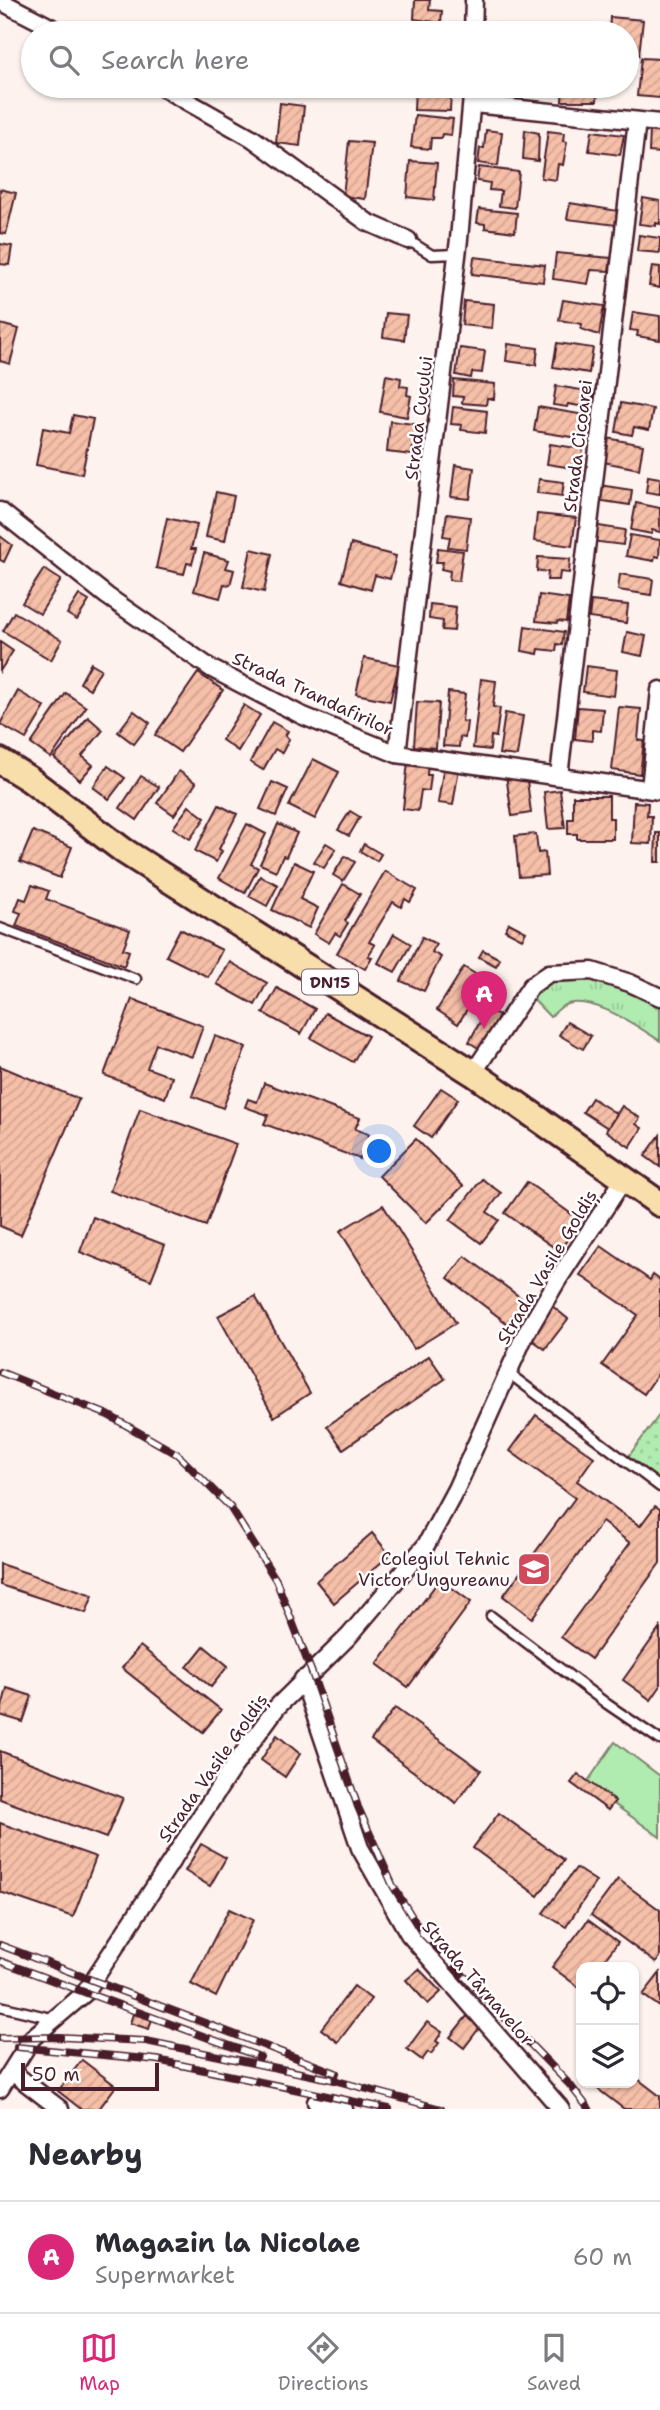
<!DOCTYPE html>
<meta charset="utf-8">
<style>
:root{--surface:#fff;--page:#f7f7f7;--text:#2b2b33;--muted:#7c7c81;--line:#e1e1e2;--accent:#db2777}
body{margin:0;font-family:"Shantell Sans",sans-serif;background:var(--page);color:var(--text)}
.controls{position:absolute;right:21px;bottom:21px;display:grid;overflow:hidden;border-radius:14px;box-shadow:0 2px 5px #0004}
.controls button{width:63px;height:63px;display:grid;place-items:center;padding:0;border:0;border-bottom:2px solid var(--line);background:var(--surface);color:var(--text);font:35px sans-serif}
.scale{position:absolute;left:21px;bottom:18px;width:138px;box-sizing:border-box;padding-left:7px;border:4px solid #4a1f2b;border-top:0;font-size:19px;line-height:24px;white-space:nowrap;color:#4a1f2b;-webkit-text-stroke:5px #fff;paint-order:stroke}
.you{position:absolute;left:380px;top:1152px;width:24px;height:24px;margin:-18px;border:5px solid #fff;border-radius:50%;background:#1a73e8;box-shadow:0 0 0 10px #1a73e833}
.badge{display:grid;place-items:center;width:46px;height:46px;border-radius:50%;background:var(--accent);color:#fff;font-size:23px;font-weight:700}
.pin{position:absolute;translate:-50% -58px;filter:drop-shadow(0 2px 4px #0008)}
.pin::after{content:'';position:absolute;top:37px;width:24px;height:21px;background:inherit;clip-path:polygon(0 0,100% 0,50% 100%)}
.list{margin:0;padding:0;list-style:none}
h2{display:flex;justify-content:space-between;align-items:center;height:91px;margin:0;padding:0 28px;font-size:30px}
h2 small{font-size:23px;font-weight:400;color:var(--muted)}
.list li{display:grid;grid-template-columns:46px 1fr auto;gap:21px;align-items:center;box-sizing:border-box;height:112px;padding:0 28px;border-top:2px solid var(--line)}
.list b{display:block;font-size:26px;white-space:nowrap}
.list p{margin:0;font-size:23px;white-space:nowrap;color:var(--muted)}
.list em{font-size:23px;font-style:normal;color:var(--muted)}
.icon{flex:none;width:38px;height:38px;fill:none;stroke:currentColor;stroke-width:2;stroke-linecap:round;stroke-linejoin:round}
.map{position:relative;flex:none;width:660px;height:2109px;overflow:hidden}
.search{position:absolute;background:var(--surface);box-shadow:0 2px 5px #0004;left:21px;right:21px;top:21px;height:77px;display:flex;align-items:center;gap:18px;box-sizing:border-box;padding:0 24px;border-radius:38px;color:var(--muted);font-size:26px}
.sheet{height:203px;background:var(--surface)}
nav{display:flex;justify-content:space-around;align-items:center;box-sizing:border-box;height:98px;border-top:2px solid var(--line);background:var(--surface);font-size:19px;color:var(--muted)}
nav a{display:grid;justify-items:center;gap:4px}
nav .on{color:var(--accent)}
.map>svg:first-child{display:block}
.grass{fill:url(#grass-dots);stroke:#7d856e;stroke-width:2}
.park{fill:url(#park-tufts);stroke:#7d856e;stroke-width:2}
.pitch{fill:#b0ebb0;stroke:#7d856e;stroke-width:2}
.building{fill:url(#building-hatch);stroke:#4a1f2b;stroke-width:2}
.lines{fill:none;stroke-linecap:round;stroke-linejoin:round}
.lane-casing{stroke:#4a1f2b;stroke-width:13}
.street-casing{stroke:#4a1f2b;stroke-width:21}
.primary-casing{stroke:#4a1f2b;stroke-width:30}
.lane{stroke:#fff;stroke-width:8}
.street{stroke:#fff;stroke-width:16}
.primary{stroke:#f8deab;stroke-width:24}
.rail-casing{stroke:#4a1f2b;stroke-width:8}
.rail{stroke:#fff;stroke-width:5;stroke-dasharray:16;stroke-linecap:butt}
.labels{text-anchor:middle;dominant-baseline:central;stroke-width:5;stroke-linejoin:round;paint-order:stroke}
.shield{fill:#fff;stroke:#80626b;stroke-width:2}
.shield-label{font-size:16px;font-weight:bold;fill:#4a1f2b}
.street-label{font-size:18px;fill:#4a1f2b;stroke:#fff}
.poi-label{font-size:18px;fill:#4a1f2b;stroke:#fff;text-anchor:end}
</style>
<div class="map">
<svg width="660" height="2109" viewBox="0 0 660 2109">
<defs>
<pattern id="grass-dots" width="8" height="8" patternUnits="userSpaceOnUse" patternTransform="scale(1.75)"><rect width="8" height="8" fill="#b0ebb0"/><path d="M2 2h.1M6 6h.1" fill="none" stroke="#99c998" stroke-width="1.8" stroke-linecap="round"/></pattern>
<pattern id="park-tufts" width="24" height="20" patternUnits="userSpaceOnUse" patternTransform="scale(1.75)"><rect width="24" height="20" fill="#b0ebb0"/><path d="M3 7l-1-3M5 7V3M7 7l1-3M15 17l-1-3M17 17v-4M19 17l1-3" fill="none" stroke="#99c998"/></pattern>
<pattern id="building-hatch" width="6" height="6" patternUnits="userSpaceOnUse" patternTransform="scale(1.75)"><rect width="6" height="6" fill="#f5bfa8"/><path d="M-1 1l2-2M0 6l6-6M5 7l2-2" fill="none" stroke="#d4a491"/></pattern>
</defs>
<rect width="100%" height="100%" fill="#fdf2ee"/>
<filter id="ink" filterUnits="userSpaceOnUse"><feTurbulence type="fractalNoise" baseFrequency=".0143" numOctaves="2"/><feDisplacementMap in="SourceGraphic" scale="14" xChannelSelector="R" yChannelSelector="G"/><feConvolveMatrix kernelMatrix="1 2 1 2 8 2 1 2 1" color-interpolation-filters="sRGB"/></filter>
<g filter="url(#ink)">
<path class="grass" d="M 660,1414 L 660,1480 L 628,1457 Z"/>
<path class="park" d="M 585,977 L 611,983 L 660,1003 L 660,1041 C 638,1027 589,992 563,1006 C 558,1009 554,1014 550,1017 L 531,997 L 556,978 Z"/>
<path class="pitch" d="M 615,1742 L 660,1776 L 660,1837 L 586,1784 Z"/>
<g class="building">
<path d="M 415,0 L 430,0 L 429,10 L 442,11 L 441,23 L 414,19 Z"/>
<path d="M 610,17 L 643,20 L 639,55 L 627,53 L 627,33 L 609,33 Z"/>
<path d="M 641,58 L 660,59 L 660,98 L 637,96 Z"/>
<path d="M 415,86 L 443,86 L 442,92 L 451,92 L 450,111 L 414,110 Z"/>
<path d="M 524,86 L 543,86 L 542,96 L 523,93 Z"/>
<path d="M 563,86 L 598,86 L 597,101 L 562,101 Z"/>
<path d="M 280,103 L 304,106 L 300,146 L 276,143 Z"/>
<path d="M 415,115 L 453,119 L 451,135 L 442,134 L 441,138 L 431,138 L 430,149 L 411,147 Z"/>
<path d="M 486,130 L 502,132 L 498,166 L 478,163 L 480,148 L 484,148 Z"/>
<path d="M 525,130 L 539,133 L 538,161 L 523,159 Z"/>
<path d="M 650,130 L 660,131 L 660,153 L 649,152 Z"/>
<path d="M 548,131 L 564,133 L 563,141 L 567,142 L 563,165 L 558,164 L 556,180 L 541,178 Z"/>
<path d="M 592,131 L 624,135 L 620,155 L 589,151 Z"/>
<path d="M 349,141 L 372,143 L 365,199 L 343,196 Z"/>
<path d="M 410,161 L 437,163 L 434,200 L 407,197 Z"/>
<path d="M 479,167 L 519,172 L 515,208 L 499,206 L 501,191 L 489,190 L 490,183 L 477,181 Z"/>
<path d="M 0,189 L 16,193 L 6,234 L 0,233 Z"/>
<path d="M 643,198 L 660,201 L 660,224 L 656,223 L 656,226 L 639,224 Z"/>
<path d="M 570,203 L 618,211 L 616,225 L 567,219 Z"/>
<path d="M 479,209 L 517,213 L 515,232 L 485,228 L 485,224 L 477,223 Z"/>
<path d="M 639,235 L 660,238 L 660,253 L 637,251 Z"/>
<path d="M 0,244 L 12,246 L 9,265 L 0,264 Z"/>
<path d="M 556,253 L 611,258 L 609,271 L 591,270 L 588,284 L 553,279 Z"/>
<path d="M 474,257 L 545,265 L 543,282 L 472,274 Z"/>
<path d="M 652,266 L 660,267 L 660,288 L 649,286 Z"/>
<path d="M 563,300 L 604,306 L 599,335 L 581,329 L 582,324 L 559,320 Z"/>
<path d="M 464,301 L 494,304 L 492,328 L 462,325 Z"/>
<path d="M 633,312 L 660,316 L 660,340 L 637,336 L 638,331 L 630,330 Z"/>
<path d="M 386,313 L 407,315 L 404,340 L 383,337 Z"/>
<path d="M 0,324 L 19,329 L 10,364 L 0,361 Z"/>
<path d="M 557,343 L 593,348 L 589,373 L 553,367 Z"/>
<path d="M 508,344 L 538,348 L 536,365 L 506,361 Z"/>
<path d="M 460,348 L 485,351 L 482,373 L 472,372 L 471,378 L 456,375 Z"/>
<path d="M 386,375 L 401,378 L 400,386 L 408,387 L 407,395 L 411,396 L 407,417 L 380,412 Z"/>
<path d="M 454,380 L 495,384 L 494,399 L 487,398 L 486,405 L 462,403 L 463,397 L 453,396 Z"/>
<path d="M 556,386 L 594,392 L 591,408 L 568,404 L 567,407 L 553,405 Z"/>
<path d="M 621,403 L 653,409 L 649,430 L 634,427 L 632,435 L 616,432 Z"/>
<path d="M 453,407 L 487,411 L 485,433 L 461,430 L 462,425 L 451,424 Z"/>
<path d="M 538,407 L 591,416 L 588,432 L 580,431 L 579,438 L 534,431 Z"/>
<path d="M 73,415 L 93,419 L 82,474 L 36,465 L 43,428 L 69,433 Z"/>
<path d="M 390,421 L 422,425 L 420,443 L 413,442 L 412,455 L 387,452 Z"/>
<path d="M 607,438 L 643,445 L 639,469 L 603,462 Z"/>
<path d="M 550,444 L 583,449 L 581,464 L 574,463 L 573,468 L 547,464 Z"/>
<path d="M 455,465 L 474,468 L 470,499 L 451,497 Z"/>
<path d="M 648,476 L 660,478 L 660,494 L 646,492 Z"/>
<path d="M 539,479 L 564,482 L 562,496 L 537,493 Z"/>
<path d="M 599,485 L 632,490 L 630,505 L 596,500 Z"/>
<path d="M 216,492 L 234,496 L 225,541 L 206,537 Z"/>
<path d="M 636,503 L 660,508 L 660,532 L 652,530 L 652,534 L 631,530 Z"/>
<path d="M 447,514 L 470,517 L 466,549 L 448,547 L 450,537 L 443,536 Z"/>
<path d="M 537,514 L 576,518 L 572,546 L 534,541 Z"/>
<path d="M 167,518 L 197,525 L 191,549 L 196,549 L 192,564 L 187,563 L 184,574 L 156,568 Z"/>
<path d="M 592,525 L 625,530 L 623,545 L 590,541 Z"/>
<path d="M 630,535 L 660,540 L 659,557 L 655,556 L 654,561 L 626,556 Z"/>
<path d="M 0,536 L 12,545 L 4,562 L 0,560 Z"/>
<path d="M 351,544 L 396,556 L 390,579 L 375,575 L 371,590 L 341,581 Z"/>
<path d="M 438,548 L 463,551 L 459,581 L 449,580 L 450,571 L 441,569 L 443,562 L 436,562 Z"/>
<path d="M 251,549 L 272,554 L 264,592 L 243,587 Z"/>
<path d="M 204,553 L 229,560 L 226,568 L 234,570 L 230,585 L 224,584 L 220,598 L 194,591 Z"/>
<path d="M 538,557 L 570,559 L 569,573 L 560,572 L 559,580 L 547,580 L 548,572 L 537,571 Z"/>
<path d="M 44,569 L 61,580 L 40,614 L 22,603 Z"/>
<path d="M 620,574 L 653,579 L 651,595 L 618,590 Z"/>
<path d="M 79,595 L 89,601 L 77,620 L 67,614 Z"/>
<path d="M 539,595 L 569,599 L 566,622 L 558,621 L 557,623 L 536,621 Z"/>
<path d="M 591,601 L 628,605 L 626,623 L 589,618 Z"/>
<path d="M 430,604 L 456,607 L 454,631 L 442,630 L 443,621 L 429,619 Z"/>
<path d="M 14,612 L 62,640 L 51,660 L 3,631 Z"/>
<path d="M 525,626 L 564,632 L 562,645 L 557,644 L 556,651 L 539,649 L 538,654 L 522,651 Z"/>
<path d="M 627,632 L 646,636 L 642,656 L 623,652 Z"/>
<path d="M 0,642 L 13,651 L 0,671 Z"/>
<path d="M 364,658 L 399,665 L 390,701 L 356,694 Z"/>
<path d="M 91,663 L 101,669 L 90,689 L 80,683 Z"/>
<path d="M 586,666 L 617,670 L 614,696 L 583,692 Z"/>
<path d="M 198,673 L 223,690 L 180,752 L 155,735 Z"/>
<path d="M 481,679 L 496,681 L 493,707 L 500,708 L 496,737 L 491,736 L 490,750 L 473,748 Z"/>
<path d="M 18,691 L 45,707 L 26,739 L 0,724 Z"/>
<path d="M 448,692 L 465,694 L 462,721 L 467,722 L 465,738 L 460,737 L 459,747 L 443,746 Z"/>
<path d="M 66,693 L 86,707 L 51,758 L 31,744 Z"/>
<path d="M 417,702 L 439,703 L 436,748 L 414,746 Z"/>
<path d="M 244,705 L 260,715 L 238,751 L 222,740 Z"/>
<path d="M 578,707 L 603,709 L 601,731 L 592,730 L 592,741 L 575,739 Z"/>
<path d="M 619,707 L 641,709 L 638,740 L 644,741 L 640,774 L 612,770 Z"/>
<path d="M 134,711 L 150,723 L 134,744 L 118,732 Z"/>
<path d="M 505,713 L 523,716 L 517,756 L 499,754 Z"/>
<path d="M 88,717 L 103,730 L 82,756 L 93,765 L 80,780 L 54,758 Z"/>
<path d="M 272,722 L 288,731 L 285,736 L 289,739 L 282,753 L 275,749 L 263,770 L 250,762 Z"/>
<path d="M 313,759 L 339,772 L 315,819 L 289,806 Z"/>
<path d="M 408,761 L 428,763 L 427,775 L 431,775 L 429,791 L 421,790 L 418,811 L 403,809 Z"/>
<path d="M 444,765 L 459,768 L 453,805 L 438,803 Z"/>
<path d="M 108,766 L 125,778 L 109,799 L 93,787 Z"/>
<path d="M 179,771 L 196,783 L 174,815 L 157,803 Z"/>
<path d="M 526,772 L 531,813 L 512,816 L 506,775 Z"/>
<path d="M 141,776 L 159,787 L 137,820 L 120,808 Z"/>
<path d="M 272,782 L 288,789 L 276,816 L 260,809 Z"/>
<path d="M 560,790 L 565,828 L 548,829 L 544,792 Z"/>
<path d="M 573,796 L 609,796 L 609,818 L 613,818 L 613,839 L 577,839 L 577,834 L 568,834 L 568,819 L 573,819 Z"/>
<path d="M 634,802 L 648,803 L 647,816 L 652,816 L 651,844 L 632,843 Z"/>
<path d="M 219,805 L 237,814 L 219,849 L 222,851 L 216,862 L 195,851 Z"/>
<path d="M 189,806 L 205,818 L 190,839 L 173,828 Z"/>
<path d="M 350,811 L 360,817 L 349,836 L 338,830 Z"/>
<path d="M 247,824 L 266,834 L 251,864 L 258,868 L 245,893 L 219,878 Z"/>
<path d="M 278,824 L 297,833 L 286,857 L 283,856 L 276,871 L 260,864 Z"/>
<path d="M 33,831 L 72,847 L 60,878 L 20,862 Z"/>
<path d="M 656,833 L 660,833 L 660,862 L 655,862 Z"/>
<path d="M 536,834 L 538,853 L 545,852 L 547,875 L 519,877 L 515,836 Z"/>
<path d="M 326,843 L 336,849 L 324,868 L 314,862 Z"/>
<path d="M 364,844 L 381,854 L 377,861 L 360,851 Z"/>
<path d="M 345,856 L 355,862 L 343,881 L 333,875 Z"/>
<path d="M 294,862 L 313,871 L 300,899 L 318,908 L 309,928 L 272,910 Z"/>
<path d="M 385,871 L 417,890 L 410,902 L 405,899 L 401,907 L 393,902 L 369,942 L 375,945 L 368,956 L 372,957 L 365,969 L 337,953 Z"/>
<path d="M 260,876 L 278,885 L 267,906 L 249,896 Z"/>
<path d="M 343,884 L 360,894 L 345,921 L 348,923 L 340,936 L 335,933 L 329,943 L 314,934 Z"/>
<path d="M 32,885 L 49,891 L 46,899 L 130,930 L 123,949 L 129,951 L 124,966 L 16,926 L 21,913 L 15,911 L 20,898 L 26,900 Z"/>
<path d="M 509,923 L 526,932 L 522,939 L 505,930 Z"/>
<path d="M 180,929 L 222,950 L 208,977 L 166,956 Z"/>
<path d="M 394,934 L 411,944 L 395,972 L 378,963 Z"/>
<path d="M 422,937 L 436,944 L 432,952 L 441,957 L 424,991 L 401,981 Z"/>
<path d="M 483,950 L 500,959 L 496,966 L 479,957 Z"/>
<path d="M 230,962 L 267,983 L 255,1005 L 217,984 Z"/>
<path d="M 464,967 L 485,980 L 458,1024 L 437,1010 Z"/>
<path d="M 277,988 L 315,1009 L 301,1034 L 263,1013 Z"/>
<path d="M 132,999 L 203,1026 L 192,1057 L 156,1044 L 147,1068 L 172,1077 L 165,1098 L 104,1075 Z"/>
<path d="M 487,1009 L 499,1015 L 480,1049 L 469,1042 Z"/>
<path d="M 325,1013 L 368,1036 L 353,1062 L 311,1038 Z"/>
<path d="M 567,1022 L 591,1036 L 583,1049 L 559,1035 Z"/>
<path d="M 215,1036 L 246,1047 L 223,1108 L 192,1096 Z"/>
<path d="M 0,1066 L 79,1099 L 21,1235 L 0,1226 Z"/>
<path d="M 264,1083 L 360,1118 L 355,1129 L 369,1134 L 360,1159 L 264,1124 L 268,1115 L 245,1107 L 248,1099 L 257,1102 Z"/>
<path d="M 441,1088 L 458,1099 L 431,1138 L 414,1126 Z"/>
<path d="M 592,1098 L 617,1114 L 608,1128 L 583,1112 Z"/>
<path d="M 622,1106 L 640,1118 L 636,1124 L 642,1128 L 630,1147 L 606,1131 Z"/>
<path d="M 140,1109 L 236,1144 L 206,1226 L 110,1191 Z"/>
<path d="M 660,1135 L 660,1167 L 645,1156 Z"/>
<path d="M 416,1139 L 463,1186 L 426,1223 L 379,1176 Z"/>
<path d="M 482,1179 L 501,1193 L 487,1212 L 499,1220 L 481,1243 L 450,1220 Z"/>
<path d="M 527,1182 L 581,1221 L 559,1251 L 505,1213 Z"/>
<path d="M 383,1205 L 456,1323 L 414,1349 L 340,1231 Z"/>
<path d="M 93,1217 L 165,1245 L 151,1280 L 80,1252 Z"/>
<path d="M 601,1246 L 650,1280 L 653,1275 L 660,1280 L 660,1371 L 644,1394 L 602,1365 L 638,1315 L 580,1275 Z"/>
<path d="M 465,1256 L 525,1301 L 508,1324 L 448,1278 Z"/>
<path d="M 255,1296 L 310,1393 L 274,1417 L 218,1316 Z"/>
<path d="M 551,1305 L 568,1319 L 545,1349 L 527,1336 Z"/>
<path d="M 429,1356 L 445,1379 L 343,1449 L 327,1426 Z"/>
<path d="M 536,1415 L 594,1457 L 577,1481 L 640,1526 L 655,1506 L 660,1509 L 660,1563 L 591,1659 L 561,1637 L 630,1543 L 602,1522 L 532,1618 L 503,1596 L 575,1498 L 510,1451 Z"/>
<path d="M 372,1533 L 390,1555 L 334,1603 L 316,1581 Z"/>
<path d="M 0,1564 L 93,1595 L 86,1613 L 0,1585 Z"/>
<path d="M 440,1579 L 471,1602 L 408,1687 L 377,1664 Z"/>
<path d="M 660,1628 L 660,1687 L 651,1700 L 623,1680 Z"/>
<path d="M 140,1646 L 221,1710 L 203,1732 L 122,1668 Z"/>
<path d="M 204,1646 L 228,1666 L 211,1687 L 187,1667 Z"/>
<path d="M 7,1688 L 32,1696 L 23,1722 L 0,1715 Z"/>
<path d="M 395,1708 L 481,1770 L 456,1803 L 371,1740 Z"/>
<path d="M 277,1735 L 300,1754 L 285,1777 L 261,1760 Z"/>
<path d="M 0,1751 L 123,1798 L 106,1838 L 0,1799 Z"/>
<path d="M 578,1774 L 615,1801 L 608,1810 L 571,1783 Z"/>
<path d="M 499,1813 L 564,1860 L 538,1896 L 473,1848 Z"/>
<path d="M 0,1823 L 96,1857 L 73,1917 L 0,1892 Z"/>
<path d="M 201,1844 L 226,1858 L 210,1886 L 185,1871 Z"/>
<path d="M 576,1868 L 596,1881 L 566,1927 L 543,1913 Z"/>
<path d="M 618,1879 L 660,1910 L 660,1957 L 656,1963 L 591,1915 Z"/>
<path d="M 229,1909 L 253,1920 L 216,1997 L 191,1984 Z"/>
<path d="M 588,1920 L 618,1942 L 599,1967 L 581,1967 L 581,1989 L 552,1967 Z"/>
<path d="M 419,1969 L 441,1992 L 428,2004 L 406,1980 Z"/>
<path d="M 660,1973 L 660,2007 L 643,1995 Z"/>
<path d="M 354,1986 L 371,1999 L 338,2042 L 321,2029 Z"/>
<path d="M 133,2014 L 152,2019 L 149,2029 L 130,2023 Z"/>
<path d="M 467,2016 L 480,2027 L 464,2048 L 450,2037 Z"/>
<path d="M 427,2022 L 442,2032 L 436,2041 L 439,2043 L 431,2054 L 428,2052 L 422,2060 L 407,2049 Z"/>
<path d="M 82,2060 L 116,2086 L 99,2109 L 81,2109 L 58,2091 Z"/>
<path d="M 634,2076 L 660,2096 L 660,2109 L 624,2109 L 590,2083 L 634,2083 Z"/>
</g>
<g class="lines">
<g class="lane-casing">
<g id="lane">
<path d="M 408,240 L 432,255 L 457,254"/>
<path d="M 0,928 L 136,979"/>
<path d="M 507,1372 L 660,1487"/>
<path d="M 491,1616 L 607,1704 L 660,1740"/>
<path d="M 0,2006 L 55,2019"/>
</g>
</g>
<g class="street-casing">
<g id="street">
<path d="M 0,1 L 62,33"/>
<path d="M 473,33 L 474,0"/>
<path d="M 160,86 L 252,138 L 367,222 L 408,240"/>
<path d="M 473,104 L 660,123"/>
<path d="M 0,511 L 107,596 L 212,669 L 301,715 L 397,754 L 660,791"/>
<path d="M 397,754 L 459,239 L 473,86"/>
<path d="M 559,776 L 637,121"/>
<path d="M 650,789 L 660,690"/>
<path d="M 473,1073 L 531,986 L 549,973 L 592,971 L 630,983 L 660,997"/>
<path d="M 303,1679 L 360,1848 L 409,1934 L 561,2109"/>
<path d="M 12,2072 L 60,2109"/>
<path d="M 0,2089 L 32,2038 L 85,1993 L 231,1770 L 277,1707 L 349,1636 L 426,1545 L 456,1489 L 524,1337 L 557,1281 L 624,1179"/>
<path d="M 316,2102 L 344,2109"/>
</g>
</g>
<g class="primary-casing">
<path id="primary" d="M 0,761 L 29,779 L 124,851 L 473,1073 L 660,1204"/>
</g>
<use href="#lane" class="lane"/>
<use href="#street" class="street"/>
<use href="#primary" class="primary"/>
<g class="rail-casing">
<g id="rail">
<path d="M 0,1372 L 108,1415 L 177,1454 L 230,1507 L 276,1580 L 312,1673 L 358,1807 L 393,1886 L 422,1933 L 570,2085 L 589,2109"/>
<path d="M 0,1945 L 336,2073"/>
<path d="M 0,1961 L 260,2057"/>
<path d="M 0,2038 L 59,2037 L 146,2041 L 330,2079 L 441,2109"/>
<path d="M 17,2047 L 157,2060 L 389,2109"/>
</g>
</g>
<use href="#rail" class="rail"/>
</g>
</g>
<defs>
<g id="school-square" transform="scale(1.75)"><rect x="-9" y="-9" width="18" height="18" rx="4" fill="#d1495b" stroke="#fff"/><path d="M0-5L7-2L0 1L-7-2ZM-4 1L0 2.5L4 1V4Q0 6-4 4Z" fill="#fff"/></g>
</defs>
<g fill-rule="evenodd">
<use href="#school-square" x="534" y="1569"/>
</g>
<g class="labels">
<rect class="shield" x="302" y="969.5" width="56" height="25" rx="5"/>
<g class="shield-label">
<text x="330" y="982">DN15</text>
</g>
<g class="street-label">
<text transform="translate(419 418) rotate(-83)">Strada Cucului</text>
<text transform="translate(578 446) rotate(-83)">Strada Cicoarei</text>
<text transform="translate(313 694) rotate(25)">Strada Trandafirilor</text>
<text transform="translate(547 1267) rotate(-59)">Strada Vasile Goldiș</text>
<text transform="translate(213 1768) rotate(-55)">Strada Vasile Goldiș</text>
<text transform="translate(478 1983) rotate(49)">Strada Târnavelor</text>
</g>
<g class="poi-label">
<text x="510" y="1559">Colegiul Tehnic<tspan x="510" dy="21">Victor Ungureanu</tspan></text>
</g>
</g>
</svg>
<div class="controls">
<button><svg class="icon" aria-label="locate" viewBox="0 0 24 24"><circle cx="12" cy="12" r="6"/><path d="M12 2v4M12 18v4M2 12h4M18 12h4"/></svg></button>
<button><svg class="icon" aria-label="layers" viewBox="0 0 24 24"><path d="M12 4l9 5-9 5-9-5zM3 14l9 5 9-5"/></svg></button>
</div>
<div class="scale">50 m</div>
<div class="you"></div>
<div class="pin badge" style="left:484px;top:1029px">A</div>
<div class="search"><svg class="icon" aria-label="search" viewBox="0 0 24 24"><circle cx="10" cy="10" r="6"/><path d="M15 15l6 6"/></svg>Search here</div>
</div>
<section class="sheet">
<h2>Nearby<small></small></h2>
<ul class="list">
<li><span class="badge">A</span><div><b>Magazin la Nicolae</b><p>Supermarket</p></div><em>60 m</em></li>
</ul>
</section>
<nav>
<a class="on"><svg class="icon" aria-label="map" viewBox="0 0 24 24"><path d="M3 6l6-2 6 2 6-2v14l-6 2-6-2-6 2zM9 4v14M15 6v14"/></svg>Map</a>
<a><svg class="icon" aria-label="directions" viewBox="0 0 24 24"><path d="M12 3l9 9-9 9-9-9zM9 14v-3h6M13 9l2 2-2 2"/></svg>Directions</a>
<a><svg class="icon" aria-label="saved" viewBox="0 0 24 24"><path d="M7 4h10v16l-5-4-5 4z"/></svg>Saved</a>
</nav>
